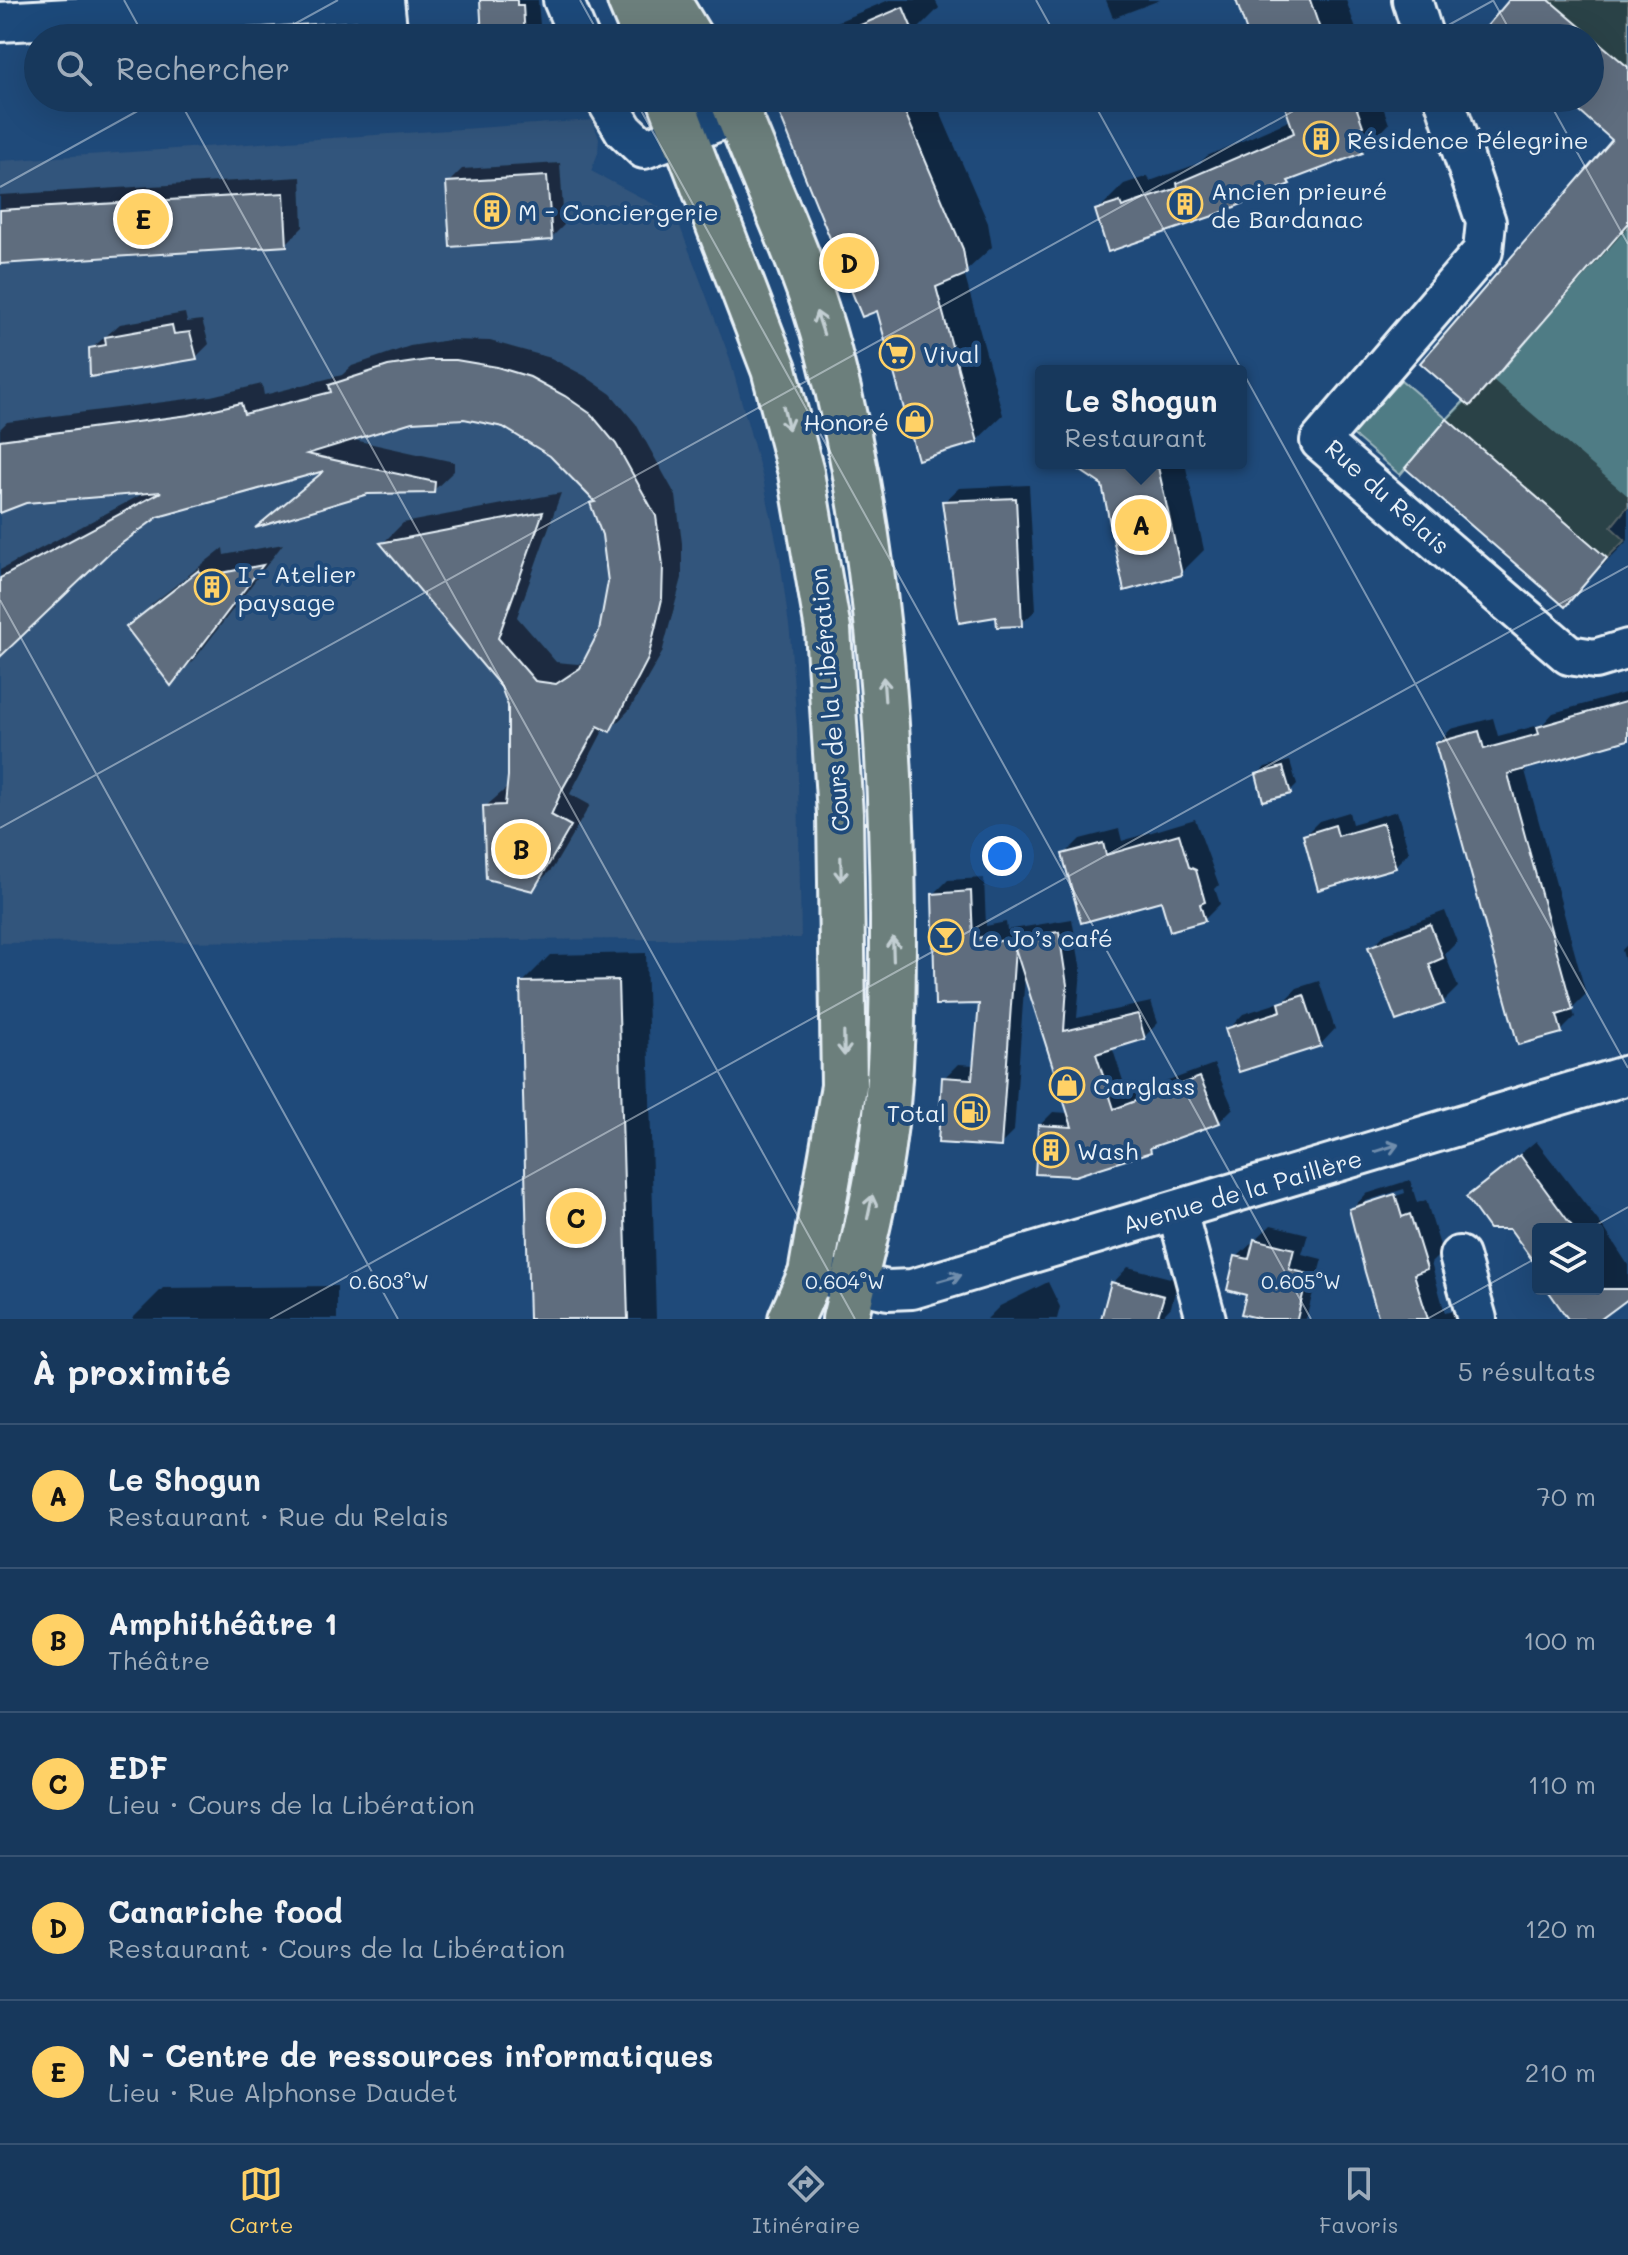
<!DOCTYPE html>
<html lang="fr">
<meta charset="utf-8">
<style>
:root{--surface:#17385c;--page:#203f62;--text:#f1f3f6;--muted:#9eacbb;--line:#365272;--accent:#ffd166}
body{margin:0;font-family:Mali,sans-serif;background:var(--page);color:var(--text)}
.controls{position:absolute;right:24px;bottom:24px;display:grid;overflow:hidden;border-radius:8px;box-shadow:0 8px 32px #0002}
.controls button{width:72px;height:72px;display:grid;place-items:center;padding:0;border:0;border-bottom:2px solid var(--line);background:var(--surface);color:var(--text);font:40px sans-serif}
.you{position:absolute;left:1002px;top:856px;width:28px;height:28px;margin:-20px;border:6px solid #fff;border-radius:50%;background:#1a73e8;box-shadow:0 0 0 12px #1a73e833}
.badge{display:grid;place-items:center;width:52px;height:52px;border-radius:50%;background:var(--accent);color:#111;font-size:26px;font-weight:700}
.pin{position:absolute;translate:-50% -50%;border:4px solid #fff;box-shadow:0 2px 8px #0006}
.popup{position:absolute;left:1035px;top:365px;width:212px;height:104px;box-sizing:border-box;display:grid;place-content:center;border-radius:8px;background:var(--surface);filter:drop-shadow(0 2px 6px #0005);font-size:26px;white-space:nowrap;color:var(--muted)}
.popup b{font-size:30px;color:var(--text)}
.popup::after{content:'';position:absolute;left:50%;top:100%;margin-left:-16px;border:16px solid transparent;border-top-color:var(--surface)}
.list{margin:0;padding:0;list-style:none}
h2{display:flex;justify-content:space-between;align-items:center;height:104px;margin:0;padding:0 32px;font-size:34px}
h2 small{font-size:26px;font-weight:400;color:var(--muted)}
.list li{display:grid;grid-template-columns:52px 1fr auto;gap:24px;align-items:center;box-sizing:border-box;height:144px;padding:0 32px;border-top:2px solid var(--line)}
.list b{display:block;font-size:30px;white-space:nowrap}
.list p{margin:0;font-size:26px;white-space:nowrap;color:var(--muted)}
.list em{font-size:26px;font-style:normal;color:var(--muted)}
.icon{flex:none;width:44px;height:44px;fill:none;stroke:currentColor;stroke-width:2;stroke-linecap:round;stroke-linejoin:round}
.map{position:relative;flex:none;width:1628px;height:1319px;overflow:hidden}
.search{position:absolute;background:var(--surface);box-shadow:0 8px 32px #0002;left:24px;right:24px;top:24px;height:88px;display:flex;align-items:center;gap:20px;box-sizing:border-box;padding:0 28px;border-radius:44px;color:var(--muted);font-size:30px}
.sheet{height:824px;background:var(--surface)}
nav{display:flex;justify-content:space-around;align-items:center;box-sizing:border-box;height:112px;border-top:2px solid var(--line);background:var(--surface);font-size:22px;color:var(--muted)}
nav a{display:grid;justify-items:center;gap:4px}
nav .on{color:var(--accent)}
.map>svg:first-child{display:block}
.built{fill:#32547b}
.green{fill:#507c85;stroke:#9cb6be;stroke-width:2}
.shadow{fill:#0007;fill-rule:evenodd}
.building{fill:#5e6d7e;stroke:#e8f1f8;stroke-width:2}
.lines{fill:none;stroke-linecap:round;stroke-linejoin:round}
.minor-casing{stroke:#e8f1f8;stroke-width:44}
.major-casing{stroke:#e8f1f8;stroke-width:50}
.minor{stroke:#1f4a7a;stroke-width:38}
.major{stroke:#6c7f7c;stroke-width:44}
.oneway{stroke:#c3cfd3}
.oneway2{stroke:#6f8dac}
.ticks{fill:none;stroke:#e8f1f8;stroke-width:2;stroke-opacity:0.45}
.labels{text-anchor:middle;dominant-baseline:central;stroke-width:8;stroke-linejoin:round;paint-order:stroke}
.poi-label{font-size:24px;fill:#e8f1f8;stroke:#1f4a7a;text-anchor:start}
.street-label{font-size:24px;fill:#e8f1f8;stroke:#1f4a7a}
.ticks-label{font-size:20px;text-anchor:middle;fill:#e8f1f8;stroke:#1f4a7a;stroke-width:8;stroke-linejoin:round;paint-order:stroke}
</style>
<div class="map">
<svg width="1628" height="1319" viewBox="0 0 1628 1319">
<rect width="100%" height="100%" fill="#1f4a7a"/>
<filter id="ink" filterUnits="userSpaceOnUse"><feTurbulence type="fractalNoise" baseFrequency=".0125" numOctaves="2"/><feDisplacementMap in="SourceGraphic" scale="16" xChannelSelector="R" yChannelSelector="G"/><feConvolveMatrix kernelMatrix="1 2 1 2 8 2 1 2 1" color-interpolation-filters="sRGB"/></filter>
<g filter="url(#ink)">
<path class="built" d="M 592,120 L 599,138 L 598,153 L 591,171 L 676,216 L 729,356 L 763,479 L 780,559 L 790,633 L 797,728 L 801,938 L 0,943 L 0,161 Z"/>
<g class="green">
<path d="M 1549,0 L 1628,0 L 1628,68 Z"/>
<path d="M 1628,223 L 1628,506 L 1611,527 L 1625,540 L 1607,558 L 1447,419 L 1400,475 L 1351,433 L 1401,380 L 1447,419 L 1464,401 L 1471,406 Z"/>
</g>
<g class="shadow">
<path d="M 482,0 L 538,0 L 541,38 L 484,38 Z"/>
<path d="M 889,0 L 935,0 L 939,8 L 909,38 L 799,38 Z"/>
<path d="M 1106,0 L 1160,0 L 1113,18 Z"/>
<path d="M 1238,0 L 1346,0 L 1359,38 L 1263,38 Z"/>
<path d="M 1512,0 L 1628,0 L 1628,227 L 1493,380 L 1628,496 L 1628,540 L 1565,604 L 1448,420 L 1467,401 L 1615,139 L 1567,98 L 1590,98 L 1590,38 L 1497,38 Z"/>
<path d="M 330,27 L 331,38 L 126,38 Z"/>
<path d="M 99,98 L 168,98 L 156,106 L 100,112 Z"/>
<path d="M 489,98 L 530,98 L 489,101 Z"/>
<path d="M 775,98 L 934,98 L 988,223 L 992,247 L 964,273 L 1003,415 L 977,440 Z"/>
<path d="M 1284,98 L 1388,98 L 1382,104 L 1389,124 L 1362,152 L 1294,176 L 1288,182 L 1097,211 L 1124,184 L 1148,176 L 1150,181 L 1200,163 L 1207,156 L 1291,120 Z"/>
<path d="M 560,163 L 564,225 L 551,238 L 448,183 L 462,169 Z"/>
<path d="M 301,177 L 303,227 L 286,244 L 0,261 L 0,195 Z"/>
<path d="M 185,313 L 187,322 L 202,320 L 209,344 L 196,357 L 91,349 L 120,324 Z"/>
<path d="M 449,340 L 490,341 L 551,358 L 585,376 L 611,394 L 636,424 L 676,496 L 682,543 L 682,578 L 662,653 L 630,709 L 610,730 L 605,727 L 570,794 L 590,805 L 553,868 L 532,889 L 485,807 L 509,786 L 510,706 L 503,686 L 383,543 L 403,523 L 561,493 L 517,617 L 556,662 L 578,664 L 586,660 L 601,632 L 610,583 L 604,534 L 593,503 L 596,500 L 552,455 L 503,425 L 447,417 L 412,420 L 350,439 L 454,462 L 454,471 L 433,491 L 367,492 L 262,523 L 325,469 L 158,515 L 109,551 L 0,655 L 0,570 L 148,491 L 26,501 L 0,510 L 0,429 L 7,422 L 211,396 L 262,384 L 264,395 L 342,375 L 352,366 L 410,346 Z"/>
<path d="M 1090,463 L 1185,463 L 1204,550 L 1181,573 L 1104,484 Z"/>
<path d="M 1029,485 L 1036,610 L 1021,624 L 998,615 L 944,502 L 959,488 Z"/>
<path d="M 283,544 L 194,660 L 171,683 L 129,628 L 152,604 L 223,548 L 224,555 Z"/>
<path d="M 1628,692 L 1628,738 L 1524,767 L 1586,994 L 1572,1008 L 1575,1017 L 1561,1031 L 1437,743 L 1451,729 L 1493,718 L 1498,736 L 1543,724 L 1553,713 Z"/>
<path d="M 1290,761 L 1297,785 L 1290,792 L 1258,775 L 1265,767 Z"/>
<path d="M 1397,811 L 1409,852 L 1395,866 L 1305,835 L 1319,821 L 1349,812 L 1352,824 Z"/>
<path d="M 1195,819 L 1219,885 L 1215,889 L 1220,904 L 1204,920 L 1064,855 L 1080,839 L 1119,829 L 1122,841 Z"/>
<path d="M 984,878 L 986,926 L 1006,922 L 1007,930 L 1072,919 L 1081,970 L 1077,1018 L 1151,1002 L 1158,1023 L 1144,1037 L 1112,1047 L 1128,1096 L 1214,1064 L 1233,1108 L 1219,1122 L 1156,1144 L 1150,1150 L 1039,1126 L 1053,1112 L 1069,1113 L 1025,974 L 1014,1131 L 1000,1145 L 944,1078 L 958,1064 L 975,1065 L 981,1002 L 934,894 L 948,880 Z"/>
<path d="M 1445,911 L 1457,942 L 1445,954 L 1458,987 L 1443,1002 L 1371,948 L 1386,933 Z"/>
<path d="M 1628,944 L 1628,973 L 1622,950 Z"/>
<path d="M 646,953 L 656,1319 L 531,1319 L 522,983 L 550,955 Z"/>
<path d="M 1319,981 L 1335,1029 L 1320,1045 L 1228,1030 L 1243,1014 L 1284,1001 L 1297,988 Z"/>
<path d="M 1536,1141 L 1606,1231 L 1628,1265 L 1628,1296 L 1597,1319 L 1571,1319 L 1551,1289 L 1598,1289 L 1598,1229 L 1538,1229 L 1538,1269 L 1502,1213 L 1468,1197 Z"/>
<path d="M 1410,1180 L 1417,1203 L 1426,1200 L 1442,1252 L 1431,1263 L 1445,1313 L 1457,1310 L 1460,1319 L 1380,1319 L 1351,1210 L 1366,1194 ZM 1404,1189 L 1405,1193 L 1366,1206 L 1366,1201 Z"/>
<path d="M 1271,1225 L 1308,1234 L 1302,1254 L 1322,1259 L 1306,1319 L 1251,1319 L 1248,1293 L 1237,1257 Z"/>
<path d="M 1128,1267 L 1178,1280 L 1171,1307 L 1160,1319 L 1104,1319 L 1113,1283 Z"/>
<path d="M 1048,1282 L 1060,1307 L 1057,1319 L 987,1319 L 1000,1306 Z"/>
<path d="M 337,1286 L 337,1319 L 132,1319 L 163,1288 Z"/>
</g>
<g class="building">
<path d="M 480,0 L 517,0 L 517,5 L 523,5 L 525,38 L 482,38 Z"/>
<path d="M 1236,0 L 1310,0 L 1323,38 L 1249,38 Z"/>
<path d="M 1509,0 L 1549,0 L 1628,67 L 1628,224 L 1470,406 L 1420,363 L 1612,140 L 1564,98 L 1590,98 L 1590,38 L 1477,38 Z"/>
<path d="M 903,7 L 916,38 L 830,38 Z"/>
<path d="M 773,98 L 899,98 L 963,249 L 967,274 L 936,287 L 978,442 L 918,460 L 877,311 L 862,317 Z"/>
<path d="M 1282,98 L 1353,98 L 1363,126 L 1355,130 L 1363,153 L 1288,181 L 1290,184 L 1213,216 L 1108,252 L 1095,210 L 1120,202 L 1122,207 L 1178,188 L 1177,183 L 1294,133 Z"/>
<path d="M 547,176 L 552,240 L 450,247 L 446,182 Z"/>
<path d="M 284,193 L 287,246 L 0,264 L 0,210 Z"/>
<path d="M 172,325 L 174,334 L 190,332 L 197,359 L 90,377 L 89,348 L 106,345 L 105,337 Z"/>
<path d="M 428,360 L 456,360 L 497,367 L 530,377 L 565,396 L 591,414 L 616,444 L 656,516 L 663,565 L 662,599 L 648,659 L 610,732 L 598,726 L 563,788 L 551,815 L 571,826 L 533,891 L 486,879 L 483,806 L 505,805 L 508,776 L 508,706 L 501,687 L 380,543 L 543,512 L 498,638 L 535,681 L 556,684 L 580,668 L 599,631 L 608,582 L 602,535 L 590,503 L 595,502 L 550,456 L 503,427 L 464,419 L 412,422 L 307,454 L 435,482 L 434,493 L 368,494 L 255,528 L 324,471 L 158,517 L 110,552 L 0,657 L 0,578 L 161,492 L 26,503 L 0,513 L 0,440 L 189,415 L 241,403 L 244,414 L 331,392 L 329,385 L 388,366 Z"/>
<path d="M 1447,419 L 1607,558 L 1565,607 L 1405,468 Z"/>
<path d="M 1069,463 L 1146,463 L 1147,469 L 1158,467 L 1182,575 L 1124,591 L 1102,485 Z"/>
<path d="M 1016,498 L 1022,626 L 997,627 L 996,617 L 959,623 L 942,501 Z"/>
<path d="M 263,565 L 171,686 L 126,627 L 199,570 L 201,577 Z"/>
<path d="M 1628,701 L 1628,740 L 1508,774 L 1573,1010 L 1557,1015 L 1562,1033 L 1518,1045 L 1435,743 L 1479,731 L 1484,749 L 1539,734 L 1537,727 Z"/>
<path d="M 1283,767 L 1291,794 L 1263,801 L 1256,774 Z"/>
<path d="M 1383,823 L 1396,868 L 1318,890 L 1303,835 L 1335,825 L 1338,836 Z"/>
<path d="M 1179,834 L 1189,867 L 1196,870 L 1205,902 L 1200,904 L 1205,921 L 1170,931 L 1161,901 L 1081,923 L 1062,854 L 1103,843 L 1106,855 Z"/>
<path d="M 971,891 L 973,939 L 992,935 L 993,942 L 1059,932 L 1067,985 L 1064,1031 L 1138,1014 L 1145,1039 L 1096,1054 L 1114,1109 L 1200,1077 L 1220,1123 L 1150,1148 L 1151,1152 L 1075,1176 L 1035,1174 L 1038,1125 L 1072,1127 L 1015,948 L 1001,1147 L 938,1143 L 942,1077 L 972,1079 L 979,1004 L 935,1005 L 932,894 Z"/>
<path d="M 1430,924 L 1443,958 L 1429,964 L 1444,1004 L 1396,1021 L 1368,947 Z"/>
<path d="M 618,980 L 628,1319 L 529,1319 L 520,982 Z"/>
<path d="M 1304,995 L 1321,1046 L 1239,1072 L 1225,1029 L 1281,1011 L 1279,1003 Z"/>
<path d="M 1520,1155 L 1574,1229 L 1538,1229 L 1538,1268 L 1510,1229 L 1489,1229 L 1466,1197 Z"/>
<path d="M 1395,1194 L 1402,1217 L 1410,1214 L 1427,1269 L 1414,1274 L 1428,1319 L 1379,1319 L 1365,1272 L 1349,1209 Z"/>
<path d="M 1254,1239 L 1294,1249 L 1289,1269 L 1308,1274 L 1297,1319 L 1262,1319 L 1241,1314 L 1246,1295 L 1227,1290 L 1235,1256 L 1249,1259 Z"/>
<path d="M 1111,1282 L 1164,1296 L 1157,1319 L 1101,1319 Z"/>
<path d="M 1547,1289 L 1628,1289 L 1628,1299 L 1601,1319 L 1568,1319 Z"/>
</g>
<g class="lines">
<g class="minor-casing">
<g id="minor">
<path d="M 563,0 L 579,38"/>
<path d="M 1412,0 L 1424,38"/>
<path d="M 0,22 L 384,0 L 388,38"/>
<path d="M 605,98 L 624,130 L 644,149 L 738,114"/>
<path d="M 1444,98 L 1486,222 L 1483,251 L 1320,441 L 1569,655 L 1595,659 L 1628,649"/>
<path d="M 1177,1211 L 1206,1319"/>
<path d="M 1459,1256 L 1477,1319"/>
<path d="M 825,1277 L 888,1290 L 912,1289 L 1628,1075"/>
</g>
</g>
<g class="major-casing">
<g id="major">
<path d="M 630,0 L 646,38"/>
<path d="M 667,0 L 690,38"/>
<path d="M 670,98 L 774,369 L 801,473 L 828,630 L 840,814 L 844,1086 L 811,1274 L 791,1319"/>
<path d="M 732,98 C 764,182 805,263 828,350 C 877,535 891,725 893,916 C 893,996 893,1074 881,1154 C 873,1209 858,1265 845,1319"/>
</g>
</g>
<use href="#minor" class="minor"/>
<use href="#major" class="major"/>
</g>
<defs><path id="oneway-shaft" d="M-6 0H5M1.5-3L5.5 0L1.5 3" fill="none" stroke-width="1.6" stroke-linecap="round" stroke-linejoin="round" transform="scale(2)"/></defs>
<g class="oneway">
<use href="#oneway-shaft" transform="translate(820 323) rotate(-108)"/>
<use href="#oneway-shaft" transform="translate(786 418) rotate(76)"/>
<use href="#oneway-shaft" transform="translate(884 689) rotate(-94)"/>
<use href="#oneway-shaft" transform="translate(841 869) rotate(89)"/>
<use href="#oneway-shaft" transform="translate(893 949) rotate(-92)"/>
<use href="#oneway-shaft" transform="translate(844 1044) rotate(89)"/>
<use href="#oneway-shaft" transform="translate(870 1207) rotate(-78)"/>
</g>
<g class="oneway2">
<use href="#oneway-shaft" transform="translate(1387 1148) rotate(-17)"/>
<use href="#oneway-shaft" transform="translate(950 1278) rotate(-16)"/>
</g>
</g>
<path class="ticks" d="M 124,0 L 145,38M 580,0 L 601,38M 1036,0 L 1057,38M 1493,0 L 1514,38M 269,38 L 338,0M 1425,38 L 1494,0M 178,98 L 855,1319M 634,98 L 1311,1319M 1091,98 L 1628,1068M 1547,98 L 1628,244M 0,187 L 161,98M 0,600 L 398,1319M 0,828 L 1317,98M 1589,1229 L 1628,1207M 270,1319 L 1628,566M 1427,1319 L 1538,1257"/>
<defs>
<g id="building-ring" transform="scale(1.8)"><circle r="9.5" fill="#1f4a7a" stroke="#ffd166" stroke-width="1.5"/><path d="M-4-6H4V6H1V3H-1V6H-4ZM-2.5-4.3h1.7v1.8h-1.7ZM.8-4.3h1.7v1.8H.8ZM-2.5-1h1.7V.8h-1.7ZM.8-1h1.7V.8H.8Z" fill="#ffd166"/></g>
<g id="supermarket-ring" transform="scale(1.8)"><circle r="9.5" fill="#1f4a7a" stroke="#ffd166" stroke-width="1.5"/><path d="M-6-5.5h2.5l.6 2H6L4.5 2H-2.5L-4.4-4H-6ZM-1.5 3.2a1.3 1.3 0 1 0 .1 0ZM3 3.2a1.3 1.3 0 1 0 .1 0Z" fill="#ffd166"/></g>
<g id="shop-ring" transform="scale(1.8)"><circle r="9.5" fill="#1f4a7a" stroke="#ffd166" stroke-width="1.5"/><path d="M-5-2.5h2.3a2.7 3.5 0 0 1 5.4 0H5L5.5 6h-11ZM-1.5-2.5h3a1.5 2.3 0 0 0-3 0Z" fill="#ffd166"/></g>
<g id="bar-ring" transform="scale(1.8)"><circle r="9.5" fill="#1f4a7a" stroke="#ffd166" stroke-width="1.5"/><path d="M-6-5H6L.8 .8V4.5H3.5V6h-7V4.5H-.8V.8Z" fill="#ffd166"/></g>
<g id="fuel-ring" transform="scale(1.8)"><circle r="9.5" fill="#1f4a7a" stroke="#ffd166" stroke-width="1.5"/><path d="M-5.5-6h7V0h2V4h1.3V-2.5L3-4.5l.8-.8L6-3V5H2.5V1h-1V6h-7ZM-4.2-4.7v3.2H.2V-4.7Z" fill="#ffd166"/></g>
</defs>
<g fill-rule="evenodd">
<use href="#building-ring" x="1321" y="139"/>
<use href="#building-ring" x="1185" y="204"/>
<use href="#building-ring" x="492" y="211"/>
<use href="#supermarket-ring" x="897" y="353"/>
<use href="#shop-ring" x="915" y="421"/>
<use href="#building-ring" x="212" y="587"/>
<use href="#bar-ring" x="946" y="937"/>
<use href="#shop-ring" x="1067" y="1085"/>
<use href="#fuel-ring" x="972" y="1112"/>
<use href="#building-ring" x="1051" y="1150"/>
</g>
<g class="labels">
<g class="poi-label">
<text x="1347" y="139">Résidence Pélegrine</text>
<text x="1211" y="190">Ancien prieuré<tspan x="1211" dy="28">de Bardanac</tspan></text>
<text x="518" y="211">M - Conciergerie</text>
<text x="923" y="353">Vival</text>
<text x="889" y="421" text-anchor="end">Honoré</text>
<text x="238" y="573">I - Atelier<tspan x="238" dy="28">paysage</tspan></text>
<text x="972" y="937">Le Jo’s café</text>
<text x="1093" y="1085">Carglass</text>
<text x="946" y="1112" text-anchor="end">Total</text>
<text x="1077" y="1150">Wash</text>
</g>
<g class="street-label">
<text transform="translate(1388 496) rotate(42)">Rue du Relais</text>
<text transform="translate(829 700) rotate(-95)">Cours de la Libération</text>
<text transform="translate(1242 1191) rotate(-16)">Avenue de la Paillère</text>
</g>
</g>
<g class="ticks-label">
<text x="389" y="1289">0.603°W</text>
<text x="845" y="1289">0.604°W</text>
<text x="1301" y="1289">0.605°W</text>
</g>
</svg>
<div class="controls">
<button><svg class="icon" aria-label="layers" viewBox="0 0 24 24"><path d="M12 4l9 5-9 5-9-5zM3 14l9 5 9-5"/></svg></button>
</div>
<div class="you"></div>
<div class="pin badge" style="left:1141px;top:525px">A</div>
<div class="popup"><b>Le Shogun</b>Restaurant</div>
<div class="pin badge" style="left:521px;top:849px">B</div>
<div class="pin badge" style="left:576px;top:1218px">C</div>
<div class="pin badge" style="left:849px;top:263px">D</div>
<div class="pin badge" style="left:143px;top:219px">E</div>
<div class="search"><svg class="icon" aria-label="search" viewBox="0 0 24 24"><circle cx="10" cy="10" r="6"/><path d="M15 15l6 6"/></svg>Rechercher</div>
</div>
<section class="sheet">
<h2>À proximité<small>5 résultats</small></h2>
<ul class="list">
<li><span class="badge">A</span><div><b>Le Shogun</b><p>Restaurant · Rue du Relais</p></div><em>70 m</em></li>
<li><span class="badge">B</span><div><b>Amphithéâtre 1</b><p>Théâtre</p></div><em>100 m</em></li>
<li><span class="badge">C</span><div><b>EDF</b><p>Lieu · Cours de la Libération</p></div><em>110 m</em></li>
<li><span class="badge">D</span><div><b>Canariche food</b><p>Restaurant · Cours de la Libération</p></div><em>120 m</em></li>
<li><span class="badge">E</span><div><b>N - Centre de ressources informatiques</b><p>Lieu · Rue Alphonse Daudet</p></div><em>210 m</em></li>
</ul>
</section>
<nav>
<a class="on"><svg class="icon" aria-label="map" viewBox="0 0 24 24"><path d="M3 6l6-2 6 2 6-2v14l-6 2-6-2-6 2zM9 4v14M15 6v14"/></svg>Carte</a>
<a><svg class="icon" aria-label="directions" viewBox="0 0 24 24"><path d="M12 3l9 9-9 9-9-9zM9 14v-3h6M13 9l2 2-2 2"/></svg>Itinéraire</a>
<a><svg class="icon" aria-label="saved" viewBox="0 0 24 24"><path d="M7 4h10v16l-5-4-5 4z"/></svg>Favoris</a>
</nav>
